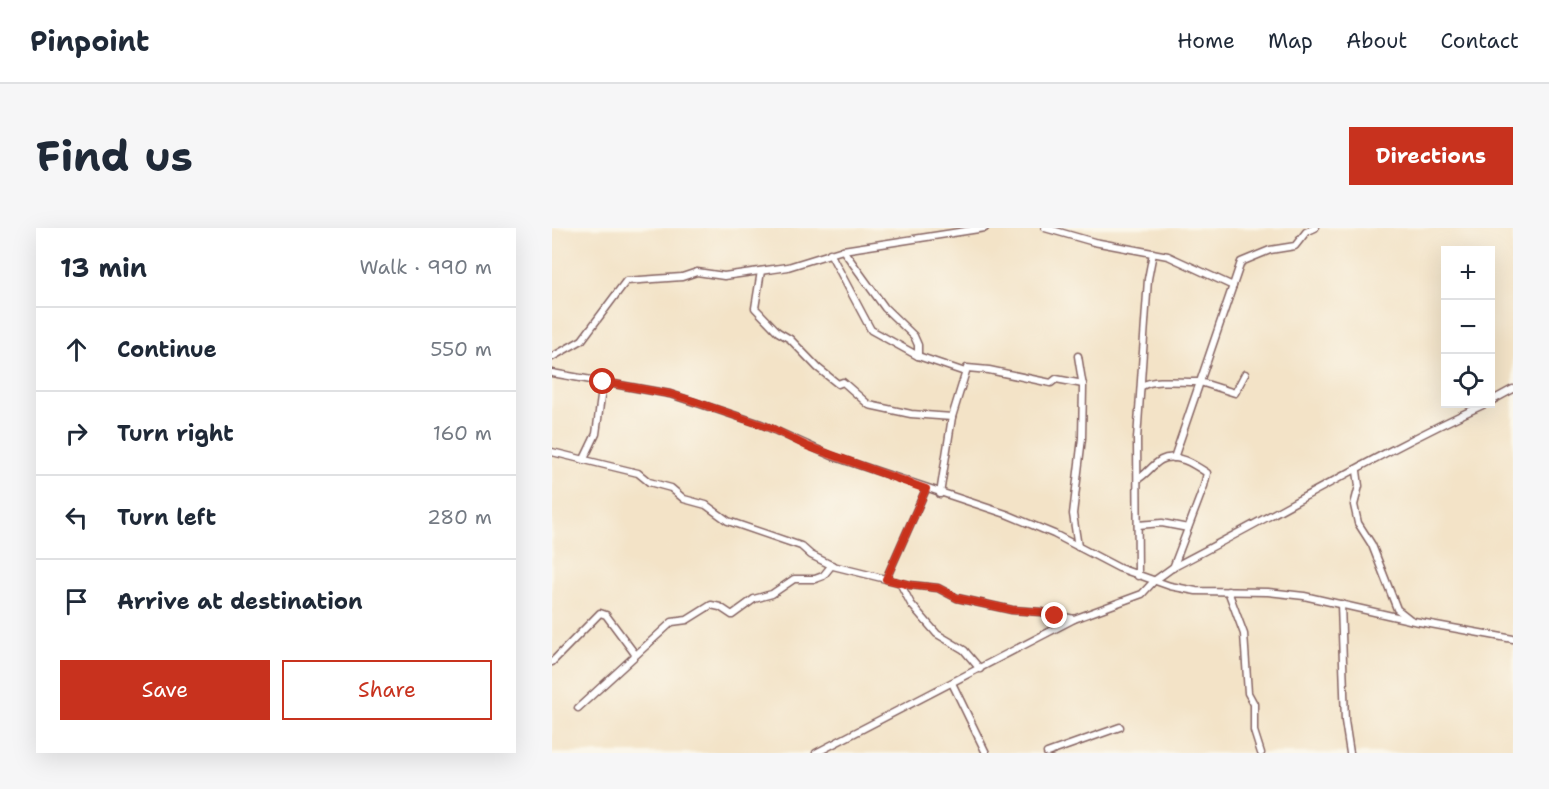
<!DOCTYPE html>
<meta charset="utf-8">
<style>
:root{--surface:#fff;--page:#f6f6f7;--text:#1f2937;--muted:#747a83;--line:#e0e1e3;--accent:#c8321e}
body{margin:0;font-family:"Shantell Sans",sans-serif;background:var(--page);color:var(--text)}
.controls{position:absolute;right:18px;top:18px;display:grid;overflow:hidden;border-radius:0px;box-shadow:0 6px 24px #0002}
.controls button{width:54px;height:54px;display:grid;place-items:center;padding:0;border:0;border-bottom:2px solid var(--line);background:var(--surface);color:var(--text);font:30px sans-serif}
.stop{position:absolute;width:18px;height:18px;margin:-14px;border:4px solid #c8321e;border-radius:50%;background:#fff}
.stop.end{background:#c8321e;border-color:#fff;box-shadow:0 2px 6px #0008}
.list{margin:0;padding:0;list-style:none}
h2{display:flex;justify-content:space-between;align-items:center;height:78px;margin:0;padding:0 24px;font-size:26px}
h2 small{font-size:20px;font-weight:400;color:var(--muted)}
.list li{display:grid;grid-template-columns:39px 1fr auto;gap:18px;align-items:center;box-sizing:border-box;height:84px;padding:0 24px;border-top:2px solid var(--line)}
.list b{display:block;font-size:22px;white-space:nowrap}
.list em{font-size:20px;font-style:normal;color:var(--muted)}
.actions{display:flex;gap:12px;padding:18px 24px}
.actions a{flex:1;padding:14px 0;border:2px solid var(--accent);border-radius:0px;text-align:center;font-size:21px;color:var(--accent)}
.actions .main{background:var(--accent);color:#fff}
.icon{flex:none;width:33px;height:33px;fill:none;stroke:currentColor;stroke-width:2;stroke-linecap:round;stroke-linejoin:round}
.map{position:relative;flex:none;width:961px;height:525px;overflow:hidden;border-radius:0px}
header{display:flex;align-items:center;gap:36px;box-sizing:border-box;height:84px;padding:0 30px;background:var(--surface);border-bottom:2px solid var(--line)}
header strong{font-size:28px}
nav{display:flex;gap:33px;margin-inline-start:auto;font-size:21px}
.intro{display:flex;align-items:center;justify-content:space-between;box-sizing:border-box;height:144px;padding:0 36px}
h1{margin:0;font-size:42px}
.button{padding:15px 27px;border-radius:0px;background:var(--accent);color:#fff;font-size:21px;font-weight:700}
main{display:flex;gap:36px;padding:0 36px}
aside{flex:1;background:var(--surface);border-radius:0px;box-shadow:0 6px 24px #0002}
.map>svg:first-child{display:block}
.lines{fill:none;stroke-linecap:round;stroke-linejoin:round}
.minor-casing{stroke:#856462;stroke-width:9}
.minor{stroke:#fff;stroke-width:6}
.route{stroke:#c8321e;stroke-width:8}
</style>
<header>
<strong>Pinpoint</strong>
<nav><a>Home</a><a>Map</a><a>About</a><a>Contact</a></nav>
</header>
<div class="intro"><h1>Find us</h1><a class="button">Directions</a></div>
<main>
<aside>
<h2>13 min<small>Walk · 990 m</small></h2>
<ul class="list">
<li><svg class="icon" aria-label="ahead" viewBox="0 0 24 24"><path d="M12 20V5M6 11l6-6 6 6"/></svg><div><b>Continue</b></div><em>550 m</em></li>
<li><svg class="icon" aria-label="right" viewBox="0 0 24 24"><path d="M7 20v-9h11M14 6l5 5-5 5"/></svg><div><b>Turn right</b></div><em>160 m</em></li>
<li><svg class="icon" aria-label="left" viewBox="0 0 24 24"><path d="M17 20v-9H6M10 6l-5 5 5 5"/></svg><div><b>Turn left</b></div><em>280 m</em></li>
<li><svg class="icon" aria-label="arrive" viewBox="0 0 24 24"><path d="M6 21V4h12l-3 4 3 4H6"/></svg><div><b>Arrive at destination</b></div></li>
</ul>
<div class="actions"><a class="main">Save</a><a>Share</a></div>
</aside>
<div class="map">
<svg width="961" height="525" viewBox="0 0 961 525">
<rect width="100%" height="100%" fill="#fbf7ec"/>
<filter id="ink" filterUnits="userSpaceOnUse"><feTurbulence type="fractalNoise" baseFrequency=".0167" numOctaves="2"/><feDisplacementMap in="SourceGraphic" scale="12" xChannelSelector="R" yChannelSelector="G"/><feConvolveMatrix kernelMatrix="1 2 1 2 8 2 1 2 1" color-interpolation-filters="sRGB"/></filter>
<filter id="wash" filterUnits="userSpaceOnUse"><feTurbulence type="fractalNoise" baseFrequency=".008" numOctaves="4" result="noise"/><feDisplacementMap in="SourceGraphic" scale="24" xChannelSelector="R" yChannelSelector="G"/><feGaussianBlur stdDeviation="1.35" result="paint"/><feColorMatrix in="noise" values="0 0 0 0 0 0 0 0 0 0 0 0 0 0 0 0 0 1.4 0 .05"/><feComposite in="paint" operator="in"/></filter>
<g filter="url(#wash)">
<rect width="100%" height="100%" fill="#f3e3c7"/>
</g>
<g filter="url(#ink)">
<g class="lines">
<g class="minor-casing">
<g id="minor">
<path d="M 493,0 L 542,14 L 616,28 L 681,58"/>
<path d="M 291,22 L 333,80 L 362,108 L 366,117 L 366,128"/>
<path d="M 278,25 L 319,102 L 366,128 L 413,144"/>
<path d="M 209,43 L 203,80 L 226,104 L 238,111 L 266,140 L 286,156 L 291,154 L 317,177 L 359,186 L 400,189"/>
<path d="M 0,129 L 30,112 L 74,53 L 130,49 L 145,44 L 172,48 L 236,39 L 291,22 L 433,0"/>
<path d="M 0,145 L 118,166 L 209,196 L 280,228 L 454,286 L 502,306 L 567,340 L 618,358 L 644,363 L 716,364 L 752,368 L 862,393 L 961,411"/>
<path d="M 590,158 C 604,150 632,155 648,154 L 689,34 L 718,22 L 743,18 L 754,4 L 763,0"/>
<path d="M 939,173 L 961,161"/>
<path d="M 0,224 L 86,245 L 97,254 L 119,260 L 132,271 L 154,277 L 176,293 L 249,318 L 259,327 L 281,338 L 358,357 L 386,360 L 405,370 L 460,382 L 489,384 L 522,391"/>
<path d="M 622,230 L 648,154 L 683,165 L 693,146"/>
<path d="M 32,231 L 44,206 L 51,154"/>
<path d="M 805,243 L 807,258 L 802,277 L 806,295 L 820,317 L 845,381 L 859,392"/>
<path d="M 586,251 C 595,246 600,237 609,232 C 624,224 643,237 655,245 L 652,258 L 621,340"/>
<path d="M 388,266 L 400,189 L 415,140 L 437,142 L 499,155 L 504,151 L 531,156"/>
<path d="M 586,297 L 610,295 L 636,300"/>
<path d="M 526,319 L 521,286 L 530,210 L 531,159 L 526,128"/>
<path d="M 586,348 L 585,211 L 596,51 L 601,25"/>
<path d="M 334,351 L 374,261"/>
<path d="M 348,355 L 359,376 L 385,406 L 412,422 L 428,441"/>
<path d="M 676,363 L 692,406 L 696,465 L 702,476 L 702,503 L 709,525"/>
<path d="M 789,376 L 793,493 L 798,525"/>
<path d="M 0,434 L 48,385 L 54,387 L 83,426"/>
<path d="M 400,455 L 434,525"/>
<path d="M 26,480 L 120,394 L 135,392 L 159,377 L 168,379 L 180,387 L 202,371 L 220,366 L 242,351 L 263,351 L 271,348 L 280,337"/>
<path d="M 264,525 L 522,391 L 590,366 L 602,353 L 620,340 C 725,286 826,225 933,176"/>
<path d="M 495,525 L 568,499"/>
</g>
</g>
<use href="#minor" class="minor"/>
</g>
</g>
<g class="lines" filter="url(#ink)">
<path class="route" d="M 51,154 L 118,166 L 141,173 L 219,200 L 255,218 L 374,261 L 334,351 L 358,357 L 386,360 L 405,370 L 460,382 L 489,384 L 503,388"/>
</g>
</svg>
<div class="controls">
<button>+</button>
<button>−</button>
<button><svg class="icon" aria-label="locate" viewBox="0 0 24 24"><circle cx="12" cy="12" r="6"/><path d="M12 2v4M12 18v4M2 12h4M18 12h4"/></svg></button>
</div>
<div class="stop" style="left:51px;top:154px"></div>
<div class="stop end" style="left:503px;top:388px"></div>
</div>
</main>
